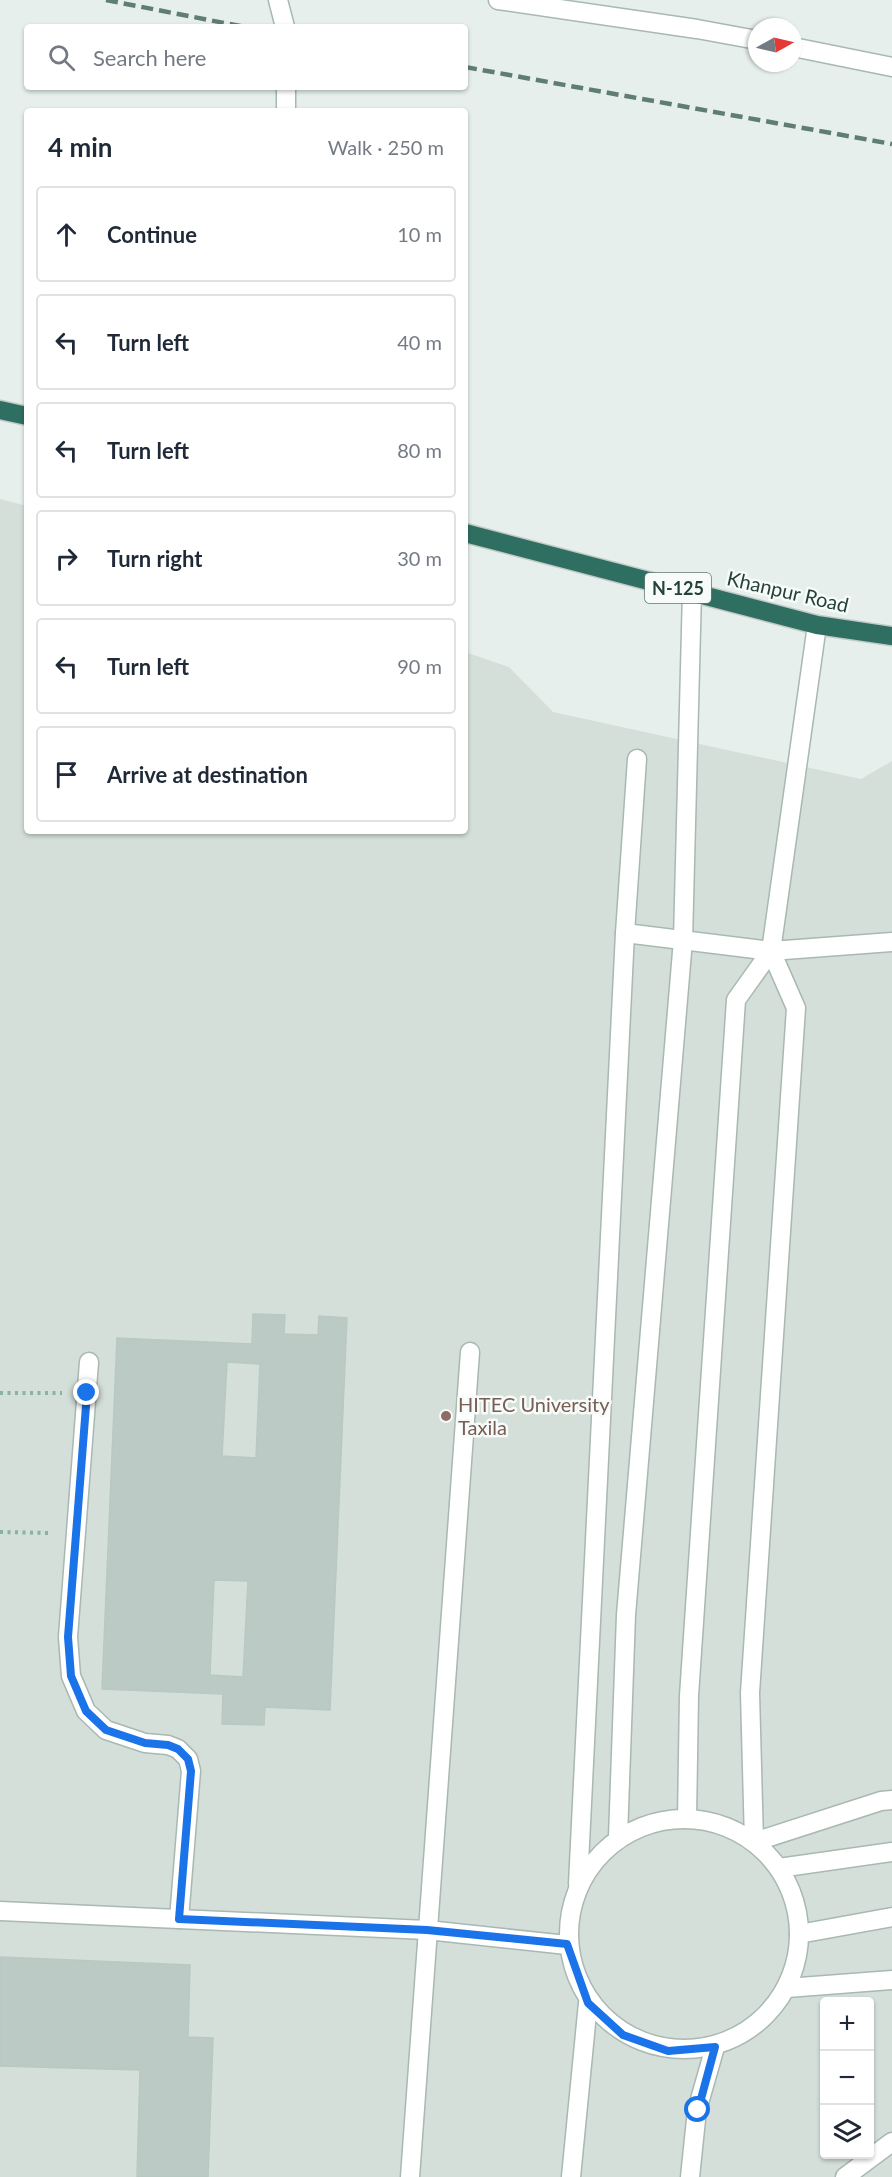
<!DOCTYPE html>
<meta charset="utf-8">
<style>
:root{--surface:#fff;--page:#f2f2f3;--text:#1f2937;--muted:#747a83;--line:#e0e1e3}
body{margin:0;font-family:Lato,sans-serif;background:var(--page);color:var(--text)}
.controls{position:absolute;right:18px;bottom:18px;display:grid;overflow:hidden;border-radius:6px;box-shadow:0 2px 4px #0004}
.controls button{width:54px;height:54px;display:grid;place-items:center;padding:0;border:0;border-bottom:2px solid var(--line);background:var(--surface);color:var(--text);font:30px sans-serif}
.compass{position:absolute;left:748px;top:18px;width:54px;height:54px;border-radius:50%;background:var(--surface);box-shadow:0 2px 4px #0004;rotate:82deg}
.stop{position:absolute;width:18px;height:18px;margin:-14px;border:4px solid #1a73e8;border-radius:50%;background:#fff}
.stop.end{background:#1a73e8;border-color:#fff;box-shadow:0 2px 6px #0008}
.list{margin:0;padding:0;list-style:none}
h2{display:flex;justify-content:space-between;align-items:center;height:78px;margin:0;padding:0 24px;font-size:26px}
h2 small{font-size:20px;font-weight:400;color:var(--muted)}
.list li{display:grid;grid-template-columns:39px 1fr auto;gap:18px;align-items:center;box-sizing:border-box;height:96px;margin:0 12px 12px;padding:0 12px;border:2px solid var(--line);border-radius:6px}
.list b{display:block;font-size:22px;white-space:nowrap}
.list em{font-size:20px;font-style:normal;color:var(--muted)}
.icon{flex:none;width:33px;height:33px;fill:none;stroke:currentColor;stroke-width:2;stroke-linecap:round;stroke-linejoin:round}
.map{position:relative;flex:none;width:892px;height:2177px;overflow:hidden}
.search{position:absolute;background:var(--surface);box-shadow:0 2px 4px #0004;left:24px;top:24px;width:444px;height:66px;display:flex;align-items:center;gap:15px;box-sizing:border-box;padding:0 21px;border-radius:6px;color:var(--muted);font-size:22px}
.panel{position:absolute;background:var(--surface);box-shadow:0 2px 4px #0004;left:24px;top:108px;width:444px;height:726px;border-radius:6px}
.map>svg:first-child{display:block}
.built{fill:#d4dfda;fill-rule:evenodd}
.building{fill:#bbcac4;stroke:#b8c9c2;stroke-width:1.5;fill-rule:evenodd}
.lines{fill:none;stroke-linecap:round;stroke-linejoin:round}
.lane-casing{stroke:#a8b8b2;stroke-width:21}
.street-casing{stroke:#a8b8b2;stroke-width:21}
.highway-casing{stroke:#c2cac8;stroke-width:21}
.path{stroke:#86b3a5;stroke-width:4;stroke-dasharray:3 4.5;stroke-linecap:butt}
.lane{stroke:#fff;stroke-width:18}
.street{stroke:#fff;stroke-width:18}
.highway{stroke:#2f6f62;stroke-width:18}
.rail{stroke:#5f7d75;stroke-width:4.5;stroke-dasharray:12 6;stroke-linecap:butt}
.route{stroke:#1a73e8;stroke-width:8}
.education-dot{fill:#8d6e63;stroke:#f7fbf9;stroke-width:2}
.labels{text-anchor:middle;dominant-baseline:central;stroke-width:5;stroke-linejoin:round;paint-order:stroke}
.shield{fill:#f7fbf9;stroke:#637a73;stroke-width:1.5}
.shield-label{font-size:18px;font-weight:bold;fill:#24423a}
.street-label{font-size:20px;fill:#24423a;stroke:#f7fbf9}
.education-label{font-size:20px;fill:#785e54;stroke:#f7fbf9;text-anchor:start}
</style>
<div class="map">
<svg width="892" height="2177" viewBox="0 0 892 2177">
<rect width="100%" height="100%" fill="#e6efeb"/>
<path class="built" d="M 0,499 L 27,506 L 27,831 L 465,831 L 465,652 L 509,667 L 553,712 L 861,779 L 892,761 L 892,2177 L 0,2177 ZM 824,2002 L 870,2002 L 870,2154 L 824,2154 Z"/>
<g class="building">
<path d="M 253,1314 L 285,1315 L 284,1334 L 318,1335 L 319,1316 L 347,1318 L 330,1710 L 265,1707 L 264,1725 L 222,1724 L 223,1694 L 102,1689 L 117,1338 L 252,1344 ZM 227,1362 L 260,1364 L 256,1458 L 222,1456 ZM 214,1580 L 248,1581 L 243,1677 L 210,1675 Z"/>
<path d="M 0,1957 L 190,1965 L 188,2037 L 213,2038 L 208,2177 L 137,2177 L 140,2070 L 0,2066 Z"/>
</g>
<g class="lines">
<g class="lane-casing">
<g id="lane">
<path d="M 625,933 L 771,951 L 892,942"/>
<path d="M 771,951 L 796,1008 L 750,1693 L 754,1842 L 881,1801 L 892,1800"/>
<path d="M 89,1362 L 68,1637 L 71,1676 L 86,1711 L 106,1730 L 145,1743 L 168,1745 L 178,1749 L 188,1759 L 191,1771 L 179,1919"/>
<path d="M 687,1818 L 689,1696 L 736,1000 L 771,951 L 817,625"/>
<circle cx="684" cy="1934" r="115"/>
<path d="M 618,1837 L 626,1615 L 683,940 L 692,591"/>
<path d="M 779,1868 L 892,1852"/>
<path d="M 578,1884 L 625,933 L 637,759"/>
<path d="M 0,1911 L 427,1930 L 567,1945"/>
<path d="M 799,1934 L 892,1917"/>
<path d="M 787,1988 L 892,1980"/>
<path d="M 410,2177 L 470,1352"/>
<path d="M 571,2177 L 588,2003"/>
<path d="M 690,2177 L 697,2110 L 715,2047"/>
<path d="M 845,2177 L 892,2142"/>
</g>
</g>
<g class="street-casing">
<g id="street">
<path d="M 278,0 L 285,27"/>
<path d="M 498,0 L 697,29 L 757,40"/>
<path d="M 793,47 L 892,67"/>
<path d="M 286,111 L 286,87"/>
</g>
</g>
<g class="highway-casing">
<g id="highway">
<path d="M 0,410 L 27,416"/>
<path d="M 465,533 L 817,625 L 892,636"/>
</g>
</g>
<g class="path">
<path d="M 0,1393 L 62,1393"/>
<path d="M 0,1532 L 51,1533"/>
</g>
<use href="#lane" class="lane"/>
<use href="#street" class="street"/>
<use href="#highway" class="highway"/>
<g class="rail">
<path d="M 106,0 L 245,27"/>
<path d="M 465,67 L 892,144"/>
</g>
</g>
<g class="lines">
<path class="route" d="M 87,1393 L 68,1637 L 71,1676 L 86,1711 L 106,1730 L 145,1743 L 168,1745 L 178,1749 L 188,1759 L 191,1771 L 179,1919 L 427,1930 L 567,1944 L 588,2003 L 623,2035 L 668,2051 L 715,2047 L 698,2110"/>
</g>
<circle class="education-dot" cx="446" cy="1416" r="6"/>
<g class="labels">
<rect class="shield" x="645" y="573" width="66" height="30" rx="4.5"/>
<g class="shield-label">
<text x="678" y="588">N-125</text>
</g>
<g class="street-label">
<text transform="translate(788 591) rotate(13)">Khanpur Road</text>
</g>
<g class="education-label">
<text x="458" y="1404">HITEC University<tspan x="458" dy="23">Taxila</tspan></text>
</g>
</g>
</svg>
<div class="controls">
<button>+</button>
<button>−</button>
<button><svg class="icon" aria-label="layers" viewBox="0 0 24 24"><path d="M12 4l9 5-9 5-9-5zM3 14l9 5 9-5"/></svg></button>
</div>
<svg class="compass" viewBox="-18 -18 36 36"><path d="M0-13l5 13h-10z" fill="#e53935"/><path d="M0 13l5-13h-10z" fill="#747a83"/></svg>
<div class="stop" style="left:698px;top:2110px"></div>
<div class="stop end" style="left:87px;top:1393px"></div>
<div class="search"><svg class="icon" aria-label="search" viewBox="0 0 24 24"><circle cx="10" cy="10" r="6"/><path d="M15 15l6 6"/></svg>Search here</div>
<section class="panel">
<h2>4 min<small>Walk · 250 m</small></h2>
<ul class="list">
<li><svg class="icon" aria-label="ahead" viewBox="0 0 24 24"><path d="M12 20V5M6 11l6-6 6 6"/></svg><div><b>Continue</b></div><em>10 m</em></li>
<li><svg class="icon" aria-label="left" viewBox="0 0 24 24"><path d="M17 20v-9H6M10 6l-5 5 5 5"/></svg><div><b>Turn left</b></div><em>40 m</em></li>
<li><svg class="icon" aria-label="left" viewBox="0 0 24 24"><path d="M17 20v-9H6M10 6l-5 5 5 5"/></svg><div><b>Turn left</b></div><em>80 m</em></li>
<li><svg class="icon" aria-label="right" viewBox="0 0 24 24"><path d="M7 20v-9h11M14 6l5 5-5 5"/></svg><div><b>Turn right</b></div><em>30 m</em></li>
<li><svg class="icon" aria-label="left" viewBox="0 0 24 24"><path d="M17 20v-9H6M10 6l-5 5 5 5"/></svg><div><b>Turn left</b></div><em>90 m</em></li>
<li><svg class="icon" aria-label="arrive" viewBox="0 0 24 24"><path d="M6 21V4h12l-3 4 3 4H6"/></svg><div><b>Arrive at destination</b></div></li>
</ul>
</section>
</div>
